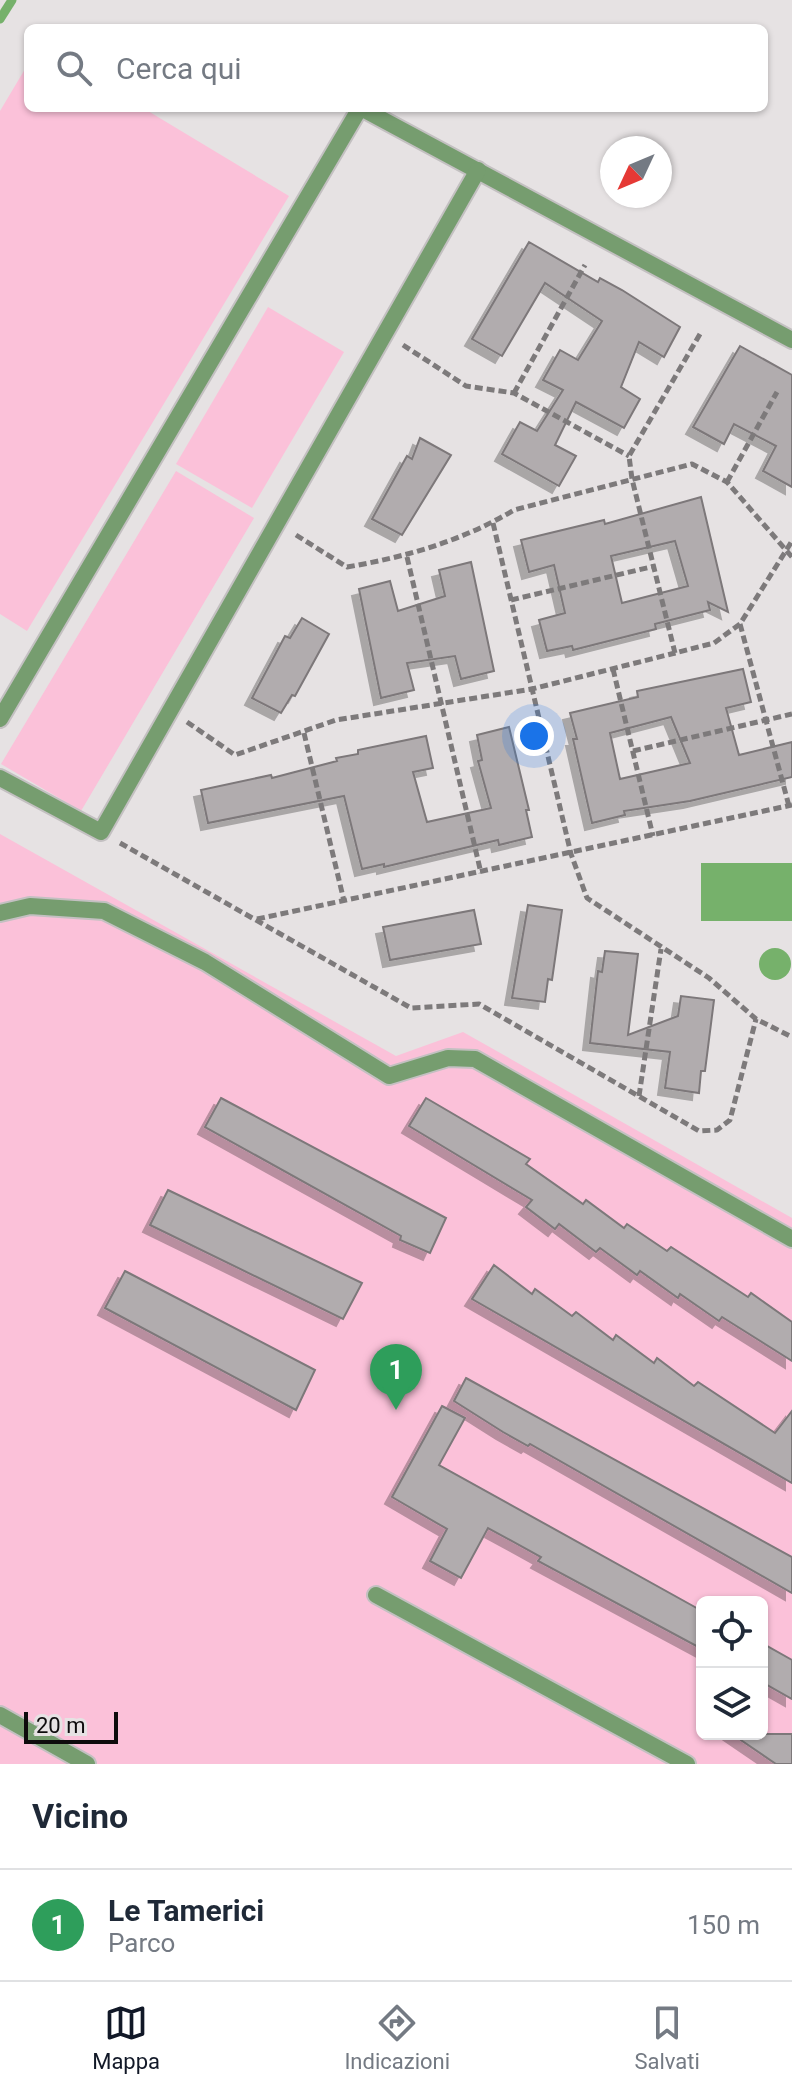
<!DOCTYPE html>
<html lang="it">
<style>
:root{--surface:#fff;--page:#f2f2f3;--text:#1f2937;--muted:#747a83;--line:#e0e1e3;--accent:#111827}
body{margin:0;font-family:Roboto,sans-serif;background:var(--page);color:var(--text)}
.controls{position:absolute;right:24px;bottom:24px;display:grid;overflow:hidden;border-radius:12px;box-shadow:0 2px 6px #0004}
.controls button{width:72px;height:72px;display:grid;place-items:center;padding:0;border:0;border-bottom:2px solid var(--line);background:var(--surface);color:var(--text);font:40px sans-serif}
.compass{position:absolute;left:600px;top:136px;width:72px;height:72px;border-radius:50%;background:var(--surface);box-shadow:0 2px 6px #0004;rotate:226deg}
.scale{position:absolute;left:24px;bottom:20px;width:94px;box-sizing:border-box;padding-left:8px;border:4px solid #0e0c0d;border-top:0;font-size:22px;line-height:28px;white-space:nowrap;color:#0e0c0d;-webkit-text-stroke:6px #e6e2e3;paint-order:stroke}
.you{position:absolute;left:534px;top:736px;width:28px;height:28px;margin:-20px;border:6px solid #fff;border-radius:50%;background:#1a73e8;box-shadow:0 0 0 12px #1a73e833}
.badge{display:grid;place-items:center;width:52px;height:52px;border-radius:50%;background:var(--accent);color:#fff;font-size:26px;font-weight:700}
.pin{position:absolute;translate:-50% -66px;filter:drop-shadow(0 2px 4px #0008)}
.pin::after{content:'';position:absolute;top:42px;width:28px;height:24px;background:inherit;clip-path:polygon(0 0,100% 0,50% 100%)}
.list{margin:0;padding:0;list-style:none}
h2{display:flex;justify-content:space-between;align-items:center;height:104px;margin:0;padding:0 32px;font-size:34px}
h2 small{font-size:26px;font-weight:400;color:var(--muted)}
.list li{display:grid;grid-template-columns:52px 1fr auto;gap:24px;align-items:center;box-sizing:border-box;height:112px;padding:0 32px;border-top:2px solid var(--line)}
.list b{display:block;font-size:30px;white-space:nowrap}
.list p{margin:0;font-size:26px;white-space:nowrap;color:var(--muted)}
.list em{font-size:26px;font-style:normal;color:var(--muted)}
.icon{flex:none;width:44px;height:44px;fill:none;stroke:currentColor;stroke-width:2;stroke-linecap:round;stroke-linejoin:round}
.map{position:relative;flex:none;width:792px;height:1764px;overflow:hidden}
.search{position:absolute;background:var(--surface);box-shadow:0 2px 6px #0004;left:24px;right:24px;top:24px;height:88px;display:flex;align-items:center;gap:20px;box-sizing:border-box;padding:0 28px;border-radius:12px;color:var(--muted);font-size:30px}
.sheet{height:216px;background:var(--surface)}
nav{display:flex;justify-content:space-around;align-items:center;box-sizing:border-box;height:112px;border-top:2px solid var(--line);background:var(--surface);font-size:22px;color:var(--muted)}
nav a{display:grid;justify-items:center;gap:4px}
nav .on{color:var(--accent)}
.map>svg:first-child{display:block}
.green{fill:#fbc1d9;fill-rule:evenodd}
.water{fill:#76b16b}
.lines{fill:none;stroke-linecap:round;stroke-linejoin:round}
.stream{stroke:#76b16b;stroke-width:9}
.building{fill:#b1acae;stroke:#7d787a;stroke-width:2;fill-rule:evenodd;filter:url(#shadow)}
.lane-casing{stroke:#c3c0c1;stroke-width:20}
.path{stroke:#7d7a7b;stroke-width:5;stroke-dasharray:8 4;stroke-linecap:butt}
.lane{stroke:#769d6f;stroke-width:16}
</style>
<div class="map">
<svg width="792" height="1764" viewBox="0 0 792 1764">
<defs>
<filter id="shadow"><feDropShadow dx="-7" dy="7" stdDeviation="0" flood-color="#0004"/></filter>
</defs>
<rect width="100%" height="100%" fill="#e6e2e3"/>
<g class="green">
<path d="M 28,64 L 28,108 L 143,108 L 289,196 L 27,631 L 0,614 L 0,111 Z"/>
<path d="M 268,307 L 344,352 L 252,508 L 176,464 Z"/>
<path d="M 176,471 L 254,518 L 81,811 L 1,764 Z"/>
<path d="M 0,834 L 396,1056 L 463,1032 L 792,1218 L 792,1764 L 0,1764 ZM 702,1602 L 762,1602 L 762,1734 L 702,1734 Z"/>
</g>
<g class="water">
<rect x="701" y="863" width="91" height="58"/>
<circle cx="775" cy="964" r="16"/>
</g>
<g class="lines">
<path class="stream" d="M 0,19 L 12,0"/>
</g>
<g class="building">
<path d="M 529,242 L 598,282 L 600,278 L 622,290 L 680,327 L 664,357 L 639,342 L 621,387 L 640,399 L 624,428 L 576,402 L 555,445 L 576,456 L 559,486 L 502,454 L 520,422 L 537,431 L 563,390 L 543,380 L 560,350 L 578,360 L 602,321 L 545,283 L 502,356 L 472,339 Z"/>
<path d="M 740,346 L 792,375 L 792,487 L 763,471 L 776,446 L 734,424 L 724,444 L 693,427 Z"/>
<path d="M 420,438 L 451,455 L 402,535 L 372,519 L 407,456 L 412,459 Z"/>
<path d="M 701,497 L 728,612 L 708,602 L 710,610 L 655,624 L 656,629 L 573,650 L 572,646 L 547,651 L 539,620 L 565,613 L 554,565 L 529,572 L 521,540 L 604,520 L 605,524 ZM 675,541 L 688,586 L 622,603 L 611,556 Z"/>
<path d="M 471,562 L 494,671 L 461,679 L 455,656 L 407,663 L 414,690 L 381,698 L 359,589 L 390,581 L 398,611 L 445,596 L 439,570 Z"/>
<path d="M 302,618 L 329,634 L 295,696 L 292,695 L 281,713 L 252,698 L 285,636 L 290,638 Z"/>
<path d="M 743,669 L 751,702 L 726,708 L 739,755 L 792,742 L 792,777 L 690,801 L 624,811 L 625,815 L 592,823 L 573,739 L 577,739 L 570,713 L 638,697 L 637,691 ZM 671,717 L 690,763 L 620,779 L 610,733 Z"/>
<path d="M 509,727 L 529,810 L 526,810 L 532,837 L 499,845 L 498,840 L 384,867 L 384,864 L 362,869 L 344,796 L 208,823 L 201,790 L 271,775 L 272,778 L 337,761 L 336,758 L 358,754 L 358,750 L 426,736 L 433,768 L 413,772 L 427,822 L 491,808 L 478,761 L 482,760 L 477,735 Z"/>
<path d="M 528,905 L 562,910 L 552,980 L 548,979 L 545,1002 L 512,998 Z"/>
<path d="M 474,910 L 481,944 L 390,960 L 383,927 Z"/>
<path d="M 605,951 L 638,954 L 628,1035 L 678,1016 L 681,996 L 714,1000 L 705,1071 L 701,1071 L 699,1093 L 665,1088 L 670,1052 L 590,1043 L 598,971 L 602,972 Z"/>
<path d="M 221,1098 L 446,1218 L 430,1253 L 400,1240 L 401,1236 L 205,1127 Z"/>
<path d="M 426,1098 L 530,1159 L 526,1164 L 583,1204 L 586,1200 L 624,1228 L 627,1224 L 667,1251 L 671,1247 L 748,1297 L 751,1293 L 792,1322 L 792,1361 L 722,1317 L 719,1321 L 680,1294 L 678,1298 L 640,1271 L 637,1275 L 600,1248 L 596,1252 L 559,1224 L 555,1229 L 526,1207 L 532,1200 L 409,1126 Z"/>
<path d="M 168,1190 L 362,1283 L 343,1319 L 150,1225 Z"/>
<path d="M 494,1265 L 532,1294 L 535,1289 L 572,1316 L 576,1312 L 613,1340 L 616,1335 L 654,1363 L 657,1358 L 694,1386 L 698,1382 L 775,1433 L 792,1411 L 792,1483 L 472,1299 Z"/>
<path d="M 125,1271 L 315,1370 L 296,1410 L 105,1308 Z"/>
<path d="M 466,1378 L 792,1557 L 792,1593 L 530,1444 L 528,1446 L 503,1432 L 454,1401 Z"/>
<path d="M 442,1406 L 465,1418 L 439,1465 L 702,1611 L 702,1649 L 538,1561 L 541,1557 L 488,1528 L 461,1578 L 430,1561 L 447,1529 L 392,1497 Z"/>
<path d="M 762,1643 L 792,1660 L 792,1699 L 762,1682 Z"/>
<path d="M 732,1734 L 792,1734 L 792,1764 L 776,1764 Z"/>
</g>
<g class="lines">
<g class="lane-casing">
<g id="lane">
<path d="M 361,108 L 792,340"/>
<path d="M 0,719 L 360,108"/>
<path d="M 0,778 L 101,832 L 478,170"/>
<path d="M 0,913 L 30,906 L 104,911 L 205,962 L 389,1076 L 448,1058 L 475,1059 L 792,1239"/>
<path d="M 376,1595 L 687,1764"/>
<path d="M 0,1715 L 87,1764"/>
</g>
</g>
<g class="path">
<path d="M 700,334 L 629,456 L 632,479 L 675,653 L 714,643 L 740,624 L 792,541"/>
<path d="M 403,345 L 466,386 L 514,393 L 629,456"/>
<path d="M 514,393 L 585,265"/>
<path d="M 727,482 L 777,392"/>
<path d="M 493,523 L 571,854 L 587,898 L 709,978 L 756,1019 L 792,1037"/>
<path d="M 296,535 L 347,567 C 406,557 462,541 514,510 L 692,464 L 727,482 L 792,557"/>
<path d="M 407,557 L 481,873"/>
<path d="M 511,600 L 655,566"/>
<path d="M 740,624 L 789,806"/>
<path d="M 613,669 L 653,836"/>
<path d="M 187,722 L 235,755 L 336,720 L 532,689 L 675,653"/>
<path d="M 304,733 L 344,901"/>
<path d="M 633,751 L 792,714"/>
<path d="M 120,843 L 411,1008 L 479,1004 L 699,1131 L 717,1130 L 730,1120 L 756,1019"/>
<path d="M 257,919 L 792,805"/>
<path d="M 639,1096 L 661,949"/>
</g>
<use href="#lane" class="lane"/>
</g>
</svg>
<div class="controls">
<button><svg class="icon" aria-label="locate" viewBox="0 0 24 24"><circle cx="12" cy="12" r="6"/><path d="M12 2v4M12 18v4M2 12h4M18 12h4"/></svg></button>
<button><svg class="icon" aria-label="layers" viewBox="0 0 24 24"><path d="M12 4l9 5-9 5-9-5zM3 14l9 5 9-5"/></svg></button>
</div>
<svg class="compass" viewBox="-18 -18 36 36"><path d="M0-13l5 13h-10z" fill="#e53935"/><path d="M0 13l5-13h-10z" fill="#747a83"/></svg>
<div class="scale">20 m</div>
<div class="you"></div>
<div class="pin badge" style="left:396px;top:1410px;background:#2e9e5b">1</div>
<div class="search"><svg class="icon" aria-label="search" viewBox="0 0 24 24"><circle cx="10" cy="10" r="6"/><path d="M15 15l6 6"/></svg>Cerca qui</div>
</div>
<section class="sheet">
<h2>Vicino<small></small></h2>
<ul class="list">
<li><span class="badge" style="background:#2e9e5b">1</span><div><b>Le Tamerici</b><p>Parco</p></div><em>150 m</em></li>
</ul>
</section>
<nav>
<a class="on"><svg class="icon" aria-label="map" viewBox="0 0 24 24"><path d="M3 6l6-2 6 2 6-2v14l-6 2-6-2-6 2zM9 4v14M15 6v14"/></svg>Mappa</a>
<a><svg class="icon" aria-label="directions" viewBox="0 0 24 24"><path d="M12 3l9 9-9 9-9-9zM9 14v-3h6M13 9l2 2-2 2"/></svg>Indicazioni</a>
<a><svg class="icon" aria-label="saved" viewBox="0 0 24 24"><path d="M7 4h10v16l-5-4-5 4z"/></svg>Salvati</a>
</nav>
